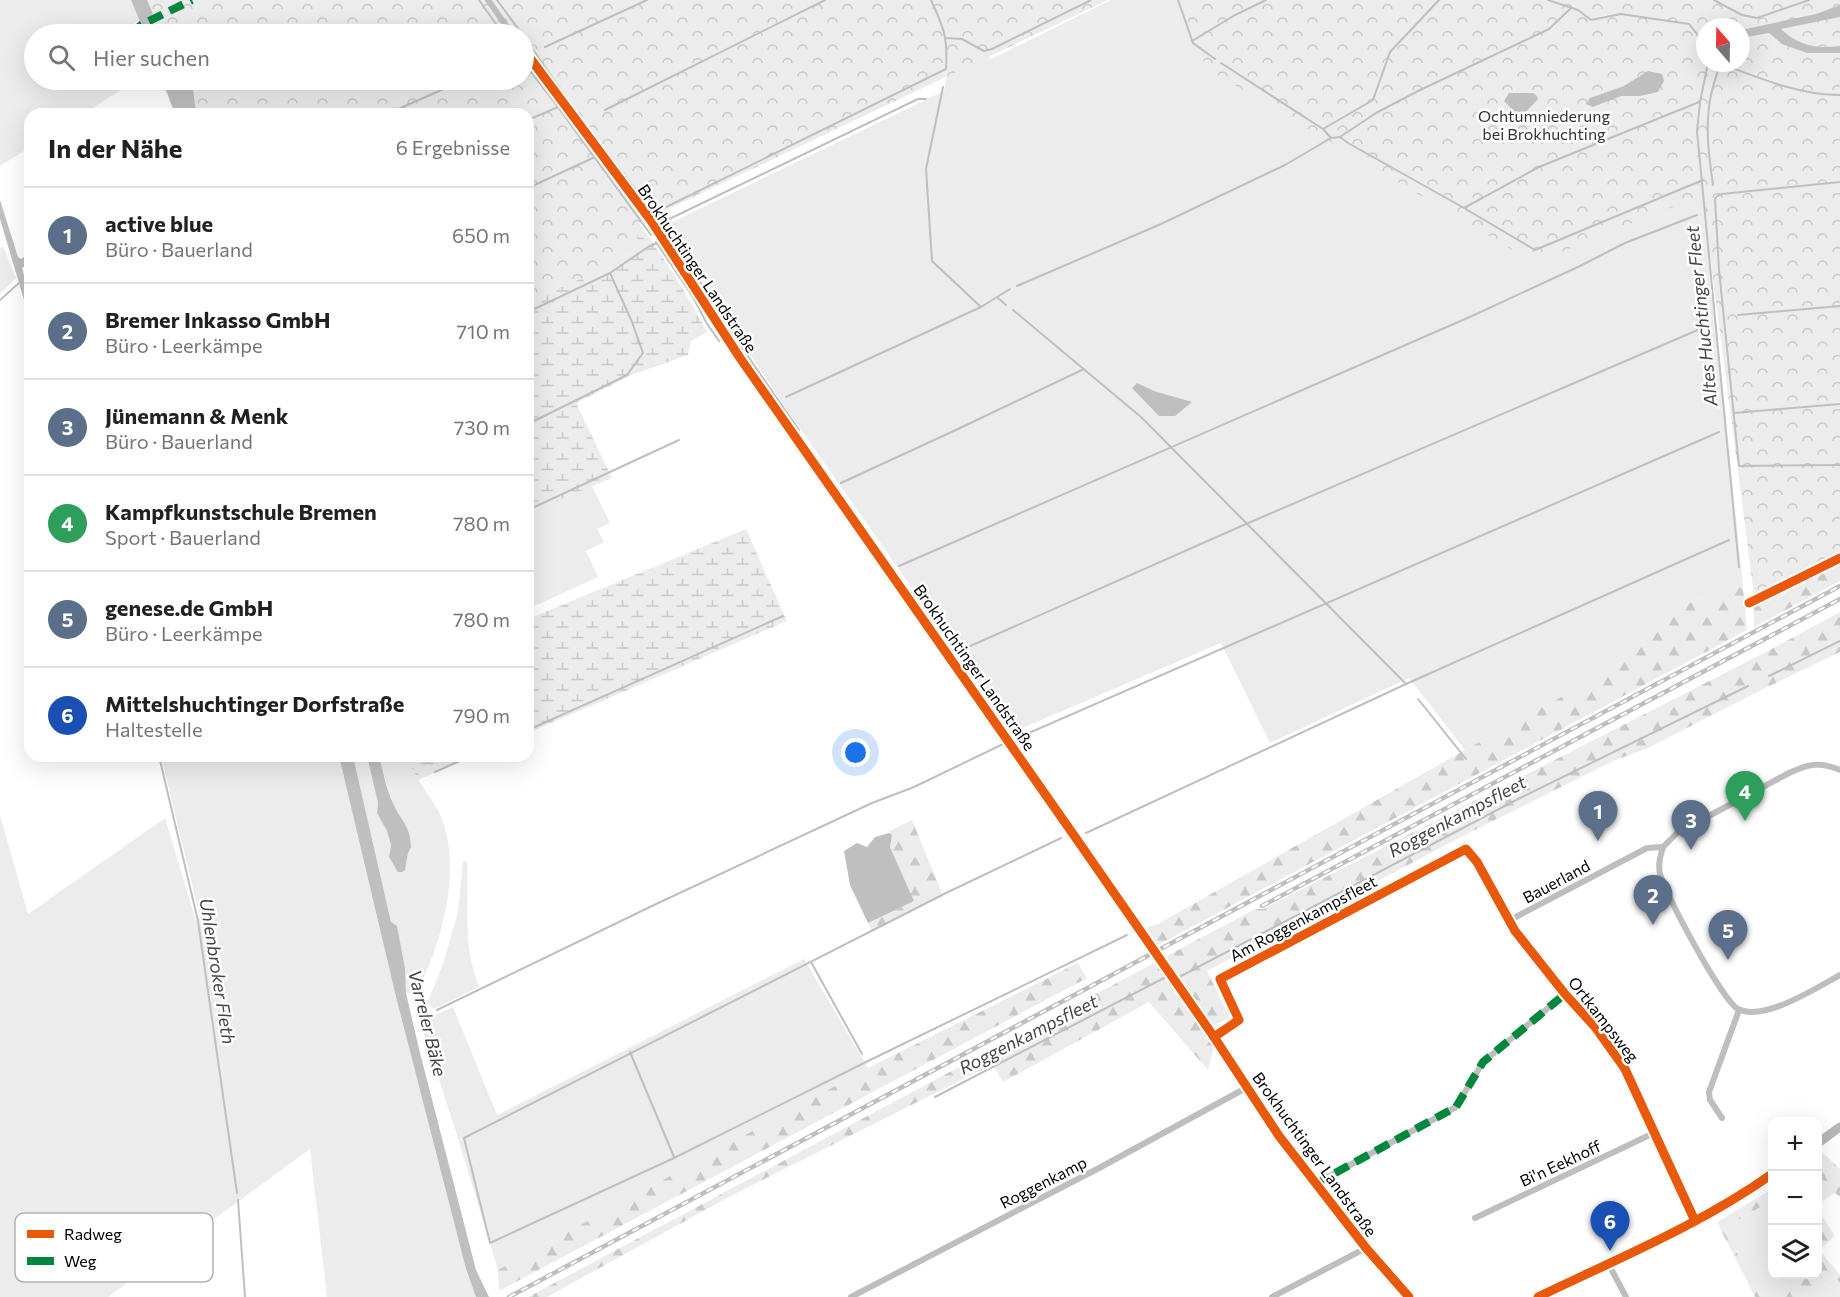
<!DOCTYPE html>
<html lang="de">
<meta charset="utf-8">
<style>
:root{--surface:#fff;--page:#f2f2f2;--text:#202124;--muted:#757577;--line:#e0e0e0;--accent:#595959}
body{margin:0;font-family:Commissioner,sans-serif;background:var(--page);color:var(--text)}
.controls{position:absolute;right:18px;bottom:18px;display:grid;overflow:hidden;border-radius:12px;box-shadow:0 6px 24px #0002}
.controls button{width:54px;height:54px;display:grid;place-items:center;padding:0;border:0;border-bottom:2px solid var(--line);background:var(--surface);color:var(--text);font:30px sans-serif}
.compass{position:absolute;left:1696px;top:18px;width:54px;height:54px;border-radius:50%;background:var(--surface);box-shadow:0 6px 24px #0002;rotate:340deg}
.you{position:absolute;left:856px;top:753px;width:21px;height:21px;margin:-15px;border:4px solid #fff;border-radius:50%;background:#1a73e8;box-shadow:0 0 0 9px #1a73e833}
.badge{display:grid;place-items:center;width:39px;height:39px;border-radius:50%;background:var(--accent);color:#fff;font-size:20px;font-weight:700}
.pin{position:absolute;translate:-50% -50px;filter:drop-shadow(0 2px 3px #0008)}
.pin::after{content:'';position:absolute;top:32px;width:21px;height:18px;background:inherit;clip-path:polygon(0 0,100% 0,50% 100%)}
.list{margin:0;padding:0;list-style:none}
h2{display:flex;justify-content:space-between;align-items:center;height:78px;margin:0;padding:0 24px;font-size:26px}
h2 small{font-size:20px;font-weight:400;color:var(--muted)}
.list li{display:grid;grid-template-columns:39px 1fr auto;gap:18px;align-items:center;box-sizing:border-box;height:96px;padding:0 24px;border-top:2px solid var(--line)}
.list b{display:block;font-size:22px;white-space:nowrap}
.list p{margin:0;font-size:20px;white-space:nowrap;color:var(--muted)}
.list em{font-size:20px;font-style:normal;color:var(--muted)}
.icon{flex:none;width:33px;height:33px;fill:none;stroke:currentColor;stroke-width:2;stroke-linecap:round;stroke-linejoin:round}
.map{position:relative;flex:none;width:1840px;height:1297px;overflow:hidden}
.search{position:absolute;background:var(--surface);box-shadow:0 6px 24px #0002;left:24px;top:24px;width:510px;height:66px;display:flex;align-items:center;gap:15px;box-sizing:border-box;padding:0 21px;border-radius:33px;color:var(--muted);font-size:22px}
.panel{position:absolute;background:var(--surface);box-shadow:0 6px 24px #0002;left:24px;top:108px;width:510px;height:654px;border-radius:18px}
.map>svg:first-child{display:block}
.grass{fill:#ececec}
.forest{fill:url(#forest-firs)}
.wetland{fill:url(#wetland-marsh)}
.park{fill:url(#park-crowns);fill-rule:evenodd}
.water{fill:#bfbfbf}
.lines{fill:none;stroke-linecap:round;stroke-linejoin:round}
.stream{stroke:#bfbfbf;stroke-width:2}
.minor{stroke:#bebebe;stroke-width:6}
.secondary{stroke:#b8b8b8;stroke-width:9}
.rail-casing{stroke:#bebebe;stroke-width:4.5}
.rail{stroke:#fff;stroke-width:2;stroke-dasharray:7;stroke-linecap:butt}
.quiet{stroke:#00873e;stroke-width:8;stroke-dasharray:15 8;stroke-linecap:butt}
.cycleway-casing{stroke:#fff;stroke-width:13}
.cycleway{stroke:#e8590c;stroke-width:9}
.labels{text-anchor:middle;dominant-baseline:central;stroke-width:5;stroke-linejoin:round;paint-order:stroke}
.park-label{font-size:16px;fill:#333;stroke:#fff}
.street-label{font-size:16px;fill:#000;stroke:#fff}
.water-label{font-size:18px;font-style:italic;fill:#444;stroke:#fff}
.key{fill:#fff;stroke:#b2b2b2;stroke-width:1.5}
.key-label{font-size:16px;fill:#000}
</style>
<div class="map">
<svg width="1840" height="1297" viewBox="0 0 1840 1297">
<defs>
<pattern id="forest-firs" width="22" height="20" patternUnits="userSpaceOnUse" patternTransform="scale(1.5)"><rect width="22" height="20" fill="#ececec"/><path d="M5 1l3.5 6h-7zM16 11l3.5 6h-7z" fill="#c9c9c9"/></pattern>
<pattern id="wetland-marsh" width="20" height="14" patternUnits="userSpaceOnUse" patternTransform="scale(1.5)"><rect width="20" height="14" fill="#ececec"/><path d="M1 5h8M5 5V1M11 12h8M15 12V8" fill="none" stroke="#c9c9c9"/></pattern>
<pattern id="park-crowns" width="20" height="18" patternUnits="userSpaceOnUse" patternTransform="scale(1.5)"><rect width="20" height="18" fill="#ececec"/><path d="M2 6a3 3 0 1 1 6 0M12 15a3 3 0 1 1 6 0" fill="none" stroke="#c9c9c9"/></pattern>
</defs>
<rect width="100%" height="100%" fill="#fff"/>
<g class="grass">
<path d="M 0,0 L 131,0 L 139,19 L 128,31 L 128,34 L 34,34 L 34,80 L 129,80 L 129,85 L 83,114 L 30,114 L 30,147 L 0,166 Z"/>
<path d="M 1111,0 L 1682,0 L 1705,27 L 1705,63 L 1741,63 L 1840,552 L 1754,595 L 1721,269 L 1703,195 L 1743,586 L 1688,603 L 1656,626 L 1634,657 L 1465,750 L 1409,678 L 1270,743 L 1221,643 L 1013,732 L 776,394 L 666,225 L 944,91 L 948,71 L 987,55 L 991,59 Z"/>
<path d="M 3,246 L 16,278 L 0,294 L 0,249 Z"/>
<path d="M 592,486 L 610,523 L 597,529 L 604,542 L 586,551 L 598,577 L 528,609 L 528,513 Z"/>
<path d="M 161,756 L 339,756 L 396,997 L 466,1269 L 476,1297 L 327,1297 L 310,1149 L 108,1297 L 0,1297 L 0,815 L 28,914 L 165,818 L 196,921 L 200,917 Z"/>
<path d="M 353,756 L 367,756 L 378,803 L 377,813 L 387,831 L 391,846 L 389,852 L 407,862 C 408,841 400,821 393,802 C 387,788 383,771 379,756 L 406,756 C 410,764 414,773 419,781 C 425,791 433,801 439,812 C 464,865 442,946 415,995 L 406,992 L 405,968 L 398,931 L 397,926 L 391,922 Z"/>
<path d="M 463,861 L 467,861 C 469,886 466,911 468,936 C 469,954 473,970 479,987 L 434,1009 L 427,1004 L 443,964 L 458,912 Z"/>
<path d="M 804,959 L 868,1068 L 498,1270 L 457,1135 L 420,1022 L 453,1007 L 497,1115 Z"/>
<path d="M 1762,1206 L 1772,1219 L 1772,1274 L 1802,1275 L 1759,1297 L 1724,1228 Z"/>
<path d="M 1836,1278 L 1840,1283 L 1840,1297 L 1801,1297 Z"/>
</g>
<g class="forest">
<path d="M 1840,552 L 1840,581 L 1754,627 L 1754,595 Z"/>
<path d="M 1743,586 L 1747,630 L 1156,946 L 1145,928 L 1158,924 L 1465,750 L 1634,657 L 1656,626 L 1688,603 Z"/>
<path d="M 1840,612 L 1840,652 L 1755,693 L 1648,748 L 1613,761 L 1463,836 L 1207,971 L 1230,1017 L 1212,1027 L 1165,957 L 1255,909 L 1263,909 L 1762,654 Z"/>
<path d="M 912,820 L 943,896 L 872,932 L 868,923 L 914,901 L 890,847 L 892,835 L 889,833 L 889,831 Z"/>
<path d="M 1156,962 L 1214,1047 L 1208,1070 L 1149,1002 L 1003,1082 L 993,1064 L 725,1199 L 547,1297 L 528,1297 Z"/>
<path d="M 1078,963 L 1087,978 L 499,1291 L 498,1270 L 868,1068 Z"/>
<path d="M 1823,1153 L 1840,1169 L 1840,1197 L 1835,1193 L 1818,1204 L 1818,1157 Z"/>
<path d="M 1772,1189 L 1772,1219 L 1762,1206 L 1724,1228 L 1759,1296 L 1802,1275 L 1818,1274 L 1818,1210 L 1835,1236 L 1819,1250 L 1840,1275 L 1840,1283 L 1836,1278 L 1801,1297 L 1755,1297 L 1717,1222 Z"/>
</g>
<g class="wetland">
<path d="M 524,80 C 590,160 659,239 707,332 L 691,341 L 688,355 L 634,374 L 576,403 L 612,478 L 528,513 L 528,114 Z"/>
<path d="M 746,529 L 787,621 L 528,733 L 528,619 Z"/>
<path d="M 406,756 L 474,756 L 418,780 Z"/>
</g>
<g class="park">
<path d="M 135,0 L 1108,0 L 639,223 L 637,242 L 605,268 L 528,303 L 528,114 L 182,114 L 172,80 L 524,80 L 524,34 L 151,34 Z"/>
<path d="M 1180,0 L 1840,0 L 1840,552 L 1754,595 L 1702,195 L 1534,263 L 1206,68 ZM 1705,27 L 1741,27 L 1741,63 L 1705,63 Z"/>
</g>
<g class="water">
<path d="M 131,0 L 147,0 L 153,14 L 150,18 L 156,34 L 145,34 Z"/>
<path d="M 1840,5 L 1840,17 L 1781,29 C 1799,46 1816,49 1840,46 L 1840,53 L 1807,53 L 1782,44 L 1769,33 L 1741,38 L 1741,30 L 1816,14 Z"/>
<path d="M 1648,71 L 1662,74 L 1664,81 L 1658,92 L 1640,96 L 1621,96 L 1593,107 L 1586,104 L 1590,98 L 1624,86 Z"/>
<path d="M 162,80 L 192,80 L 196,114 L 175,114 Z"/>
<path d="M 1509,93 L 1533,93 L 1537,96 L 1538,99 L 1522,116 L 1515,119 L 1511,112 L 1511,108 L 1504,101 Z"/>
<path d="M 0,200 L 18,257 L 21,259 L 30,253 L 30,261 L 22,268 L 30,298 L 30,320 L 0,219 Z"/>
<path d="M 1137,383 L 1154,391 L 1192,402 L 1175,416 L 1159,416 L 1132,388 Z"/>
<path d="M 339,756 L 353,756 L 391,922 L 397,926 L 398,931 L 405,968 L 406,993 L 419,1049 L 476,1270 L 489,1297 L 476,1297 L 466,1269 L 396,997 Z"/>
<path d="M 367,756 L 379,756 C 383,771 386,788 393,803 C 401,822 410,824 411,847 L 408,853 L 405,870 L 402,872 L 398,872 L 389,857 L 391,845 L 387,831 L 377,813 L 378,803 Z"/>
<path d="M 889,833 L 892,835 L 890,847 L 914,901 L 868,923 L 850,885 L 844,851 L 857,843 L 867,847 L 875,837 Z"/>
</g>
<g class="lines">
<g class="stream">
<path d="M 479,0 L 503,34"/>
<path d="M 497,0 L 522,34"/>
<path d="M 1178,0 L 1193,43 L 1215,59"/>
<path d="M 1548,0 L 1578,10 L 1591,20 L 1621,14 L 1689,24 L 1697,34 L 1705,49"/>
<path d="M 1714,0 L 1742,15 L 1757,18 L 1809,0"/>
<path d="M 524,37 L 582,120 L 656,216"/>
<path d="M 946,38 L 962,39 L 984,51 L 992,49 L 1091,0"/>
<path d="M 1192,41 L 1235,15 L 1266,0"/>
<path d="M 545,47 L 647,0"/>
<path d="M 524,63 L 558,107 L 651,235"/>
<path d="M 1221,63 L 1323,129 L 1331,138"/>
<path d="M 1708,63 L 1700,102 L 1697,131 L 1739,567"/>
<path d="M 1722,64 C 1759,78 1799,95 1840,95"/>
<path d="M 943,87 L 926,169 L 932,261 L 981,307"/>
<path d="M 605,110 L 825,0"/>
<path d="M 387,114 L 464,80"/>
<path d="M 528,120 L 558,107"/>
<path d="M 1323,129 L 1373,100 L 1390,52 L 1439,0"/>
<path d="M 1340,137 L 1348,143 L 1464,208 L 1535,250 L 1703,180"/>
<path d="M 1840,182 L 1722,194 L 1717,196 L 1715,199 L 1719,270 L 1739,466 L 1840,465"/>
<path d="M 1713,185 C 1709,156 1705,129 1710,100 C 1712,87 1717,75 1720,63"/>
<path d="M 528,188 L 595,157"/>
<path d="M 1464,208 L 1539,167 L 1699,102"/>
<path d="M 654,213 L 946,69 C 948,38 944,28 931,0"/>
<path d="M 661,223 L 918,99 L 926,99"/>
<path d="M 661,223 L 701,283 L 724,322 L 799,430"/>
<path d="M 656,242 L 693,297 L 706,322 L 719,341"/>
<path d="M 1017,286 L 1161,224 L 1285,165 L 1331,138 L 1340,137 L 1376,113 L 1418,91 L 1549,29 L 1571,8"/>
<path d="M 998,298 L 1006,305"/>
<path d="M 0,300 L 20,282"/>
<path d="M 1013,310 L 1141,417 L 1406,684"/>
<path d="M 528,312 L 610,273 L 648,247 L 657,243"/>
<path d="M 1738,315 L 1840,306"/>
<path d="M 786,397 L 981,307 L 1010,289"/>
<path d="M 1734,413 L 1840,404"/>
<path d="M 528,424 L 627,375 L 643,353 L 632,322 L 610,273"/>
<path d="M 841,483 L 958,429 L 1084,369"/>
<path d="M 528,510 L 679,440"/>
<path d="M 899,566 L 1472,316 L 1580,266 L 1625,243 L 1697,215"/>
<path d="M 959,651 L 1246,524 L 1707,326"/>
<path d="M 1769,676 L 1840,641"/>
<path d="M 1418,699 L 1466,759"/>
<path d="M 528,730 L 783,616"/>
<path d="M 159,756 L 198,921 L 237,1193"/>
<path d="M 435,772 L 471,756"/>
<path d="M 1086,833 L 1406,684 L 1729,540"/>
<path d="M 1061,838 L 946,893 L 464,1138 L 490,1243 L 674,1158 L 866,1062 L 1127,935"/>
<path d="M 811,962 L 862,1054"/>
<path d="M 1181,976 L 1520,798 L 1748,686"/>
<path d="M 437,1010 L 654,905 L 872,803 L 914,787 L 999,746 L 1719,432"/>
<path d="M 630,1052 L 674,1157"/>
<path d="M 935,1097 L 1164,978"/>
<path d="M 238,1200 L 245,1297"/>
</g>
<g class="minor">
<path d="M 488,0 L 512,34"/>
<path d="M 524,50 L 652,222 L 740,358 L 1080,844 L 1214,1037 L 1279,1136 L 1366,1248 L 1409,1297"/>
<path d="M 1663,847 C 1660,857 1658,864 1660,874 C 1665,894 1723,1002 1738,1009 C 1764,1022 1816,988 1840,975"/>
<path d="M 1508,921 L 1647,848 L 1663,847 L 1677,833 L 1787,774 C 1808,764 1819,761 1840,770"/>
<path d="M 1214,1037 L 1239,1020 L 1220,979 L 1466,849 L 1477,862 L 1515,931 L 1565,994 L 1595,1027 L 1625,1069 L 1695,1221"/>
<path d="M 1722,1118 L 1710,1100 L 1709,1092 L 1739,1010"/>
<path d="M 1315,1184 L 1456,1107 L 1483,1062 L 1565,994"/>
<path d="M 1475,1218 L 1656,1132"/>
<path d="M 1608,1263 L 1626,1297"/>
<path d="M 851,1297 L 1101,1167 L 1246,1088"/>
<path d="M 1272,1297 L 1366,1248"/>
</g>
<g class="secondary">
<path d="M 1818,1143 L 1840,1127"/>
<path d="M 1538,1297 C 1617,1259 1700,1225 1772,1174"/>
</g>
<g class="rail-casing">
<g id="rail">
<path d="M 1262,906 L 1840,599"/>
<path d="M 509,1297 L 1840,586"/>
</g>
</g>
<use href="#rail" class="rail"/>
<g class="quiet">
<path d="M 130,34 L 141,25 L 192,0"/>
<path d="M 133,88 L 134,80"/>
<path d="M 1315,1184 L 1456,1107 L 1483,1062 L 1565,994"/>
</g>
<g class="cycleway-casing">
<g id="cycleway">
<path d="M 524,50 L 652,222 L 740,358 L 1080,844 L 1214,1037 L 1279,1136 L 1366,1248 L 1409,1297"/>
<path d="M 1749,603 L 1840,558"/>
<path d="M 1214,1037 L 1239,1020 L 1220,979 L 1466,849 L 1477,862 L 1515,931 L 1565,994 L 1595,1027 L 1625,1069 L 1695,1221"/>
<path d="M 1538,1297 C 1617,1259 1700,1225 1772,1174"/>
</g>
</g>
<use href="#cycleway" class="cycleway"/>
</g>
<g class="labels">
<g class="park-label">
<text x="1544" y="115">Ochtumniederung<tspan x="1544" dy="18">bei Brokhuchting</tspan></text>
</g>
<g class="street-label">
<text transform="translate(698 268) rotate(56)">Brokhuchtinger Landstraße</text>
<text transform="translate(975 667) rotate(55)">Brokhuchtinger Landstraße</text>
<text transform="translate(1556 881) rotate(-28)">Bauerland</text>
<text transform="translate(1303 918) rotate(-28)">Am Roggenkampsfleet</text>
<text transform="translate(1604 1019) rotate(52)">Ortkampsweg</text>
<text transform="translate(1315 1154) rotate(54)">Brokhuchtinger Landstraße</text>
<text transform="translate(1560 1163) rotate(-25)">Bi'n Eekhoff</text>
<text transform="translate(1043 1182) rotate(-27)">Roggenkamp</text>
</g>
<g class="water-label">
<text transform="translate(1701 316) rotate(-96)">Altes Huchtinger Fleet</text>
<text transform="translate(1457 816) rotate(-28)">Roggenkampsfleet</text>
<text transform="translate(218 971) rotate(81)">Uhlenbroker Fleth</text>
<text transform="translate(428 1023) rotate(76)">Varreler Bäke</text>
<text transform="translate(1028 1034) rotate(-27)">Roggenkampsfleet</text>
</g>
</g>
<rect x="15" y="1213" width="198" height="69" rx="9" class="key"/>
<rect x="27" y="1230" width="27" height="8" fill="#e8590c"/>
<rect x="27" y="1257" width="27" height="8" fill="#00873e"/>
<g class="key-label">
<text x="64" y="1240">Radweg</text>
<text x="64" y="1267">Weg</text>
</g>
</svg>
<div class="controls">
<button>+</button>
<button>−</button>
<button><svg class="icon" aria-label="layers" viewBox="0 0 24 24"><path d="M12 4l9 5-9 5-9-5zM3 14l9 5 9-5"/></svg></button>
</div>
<svg class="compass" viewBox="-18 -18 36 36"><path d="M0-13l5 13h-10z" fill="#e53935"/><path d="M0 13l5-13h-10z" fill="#757577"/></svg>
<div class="you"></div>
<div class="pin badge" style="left:1598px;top:841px;background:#5c6f8a">1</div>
<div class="pin badge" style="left:1653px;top:925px;background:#5c6f8a">2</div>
<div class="pin badge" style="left:1691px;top:850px;background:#5c6f8a">3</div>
<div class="pin badge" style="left:1745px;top:821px;background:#2e9e5b">4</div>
<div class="pin badge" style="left:1728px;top:960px;background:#5c6f8a">5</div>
<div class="pin badge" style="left:1610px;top:1251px;background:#1a4fb4">6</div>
<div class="search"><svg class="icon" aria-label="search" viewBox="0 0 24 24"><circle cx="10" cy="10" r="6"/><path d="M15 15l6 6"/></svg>Hier suchen</div>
<section class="panel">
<h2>In der Nähe<small>6 Ergebnisse</small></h2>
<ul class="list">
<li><span class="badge" style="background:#5c6f8a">1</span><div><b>active blue</b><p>Büro · Bauerland</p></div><em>650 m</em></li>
<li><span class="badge" style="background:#5c6f8a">2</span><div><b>Bremer Inkasso GmbH</b><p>Büro · Leerkämpe</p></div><em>710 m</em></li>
<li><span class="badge" style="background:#5c6f8a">3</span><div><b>Jünemann &amp; Menk</b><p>Büro · Bauerland</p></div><em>730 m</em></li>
<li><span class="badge" style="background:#2e9e5b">4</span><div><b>Kampfkunstschule Bremen</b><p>Sport · Bauerland</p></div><em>780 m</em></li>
<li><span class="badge" style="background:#5c6f8a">5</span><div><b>genese.de GmbH</b><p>Büro · Leerkämpe</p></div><em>780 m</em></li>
<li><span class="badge" style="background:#1a4fb4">6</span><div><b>Mittelshuchtinger Dorfstraße</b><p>Haltestelle</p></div><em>790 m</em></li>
</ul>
</section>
</div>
